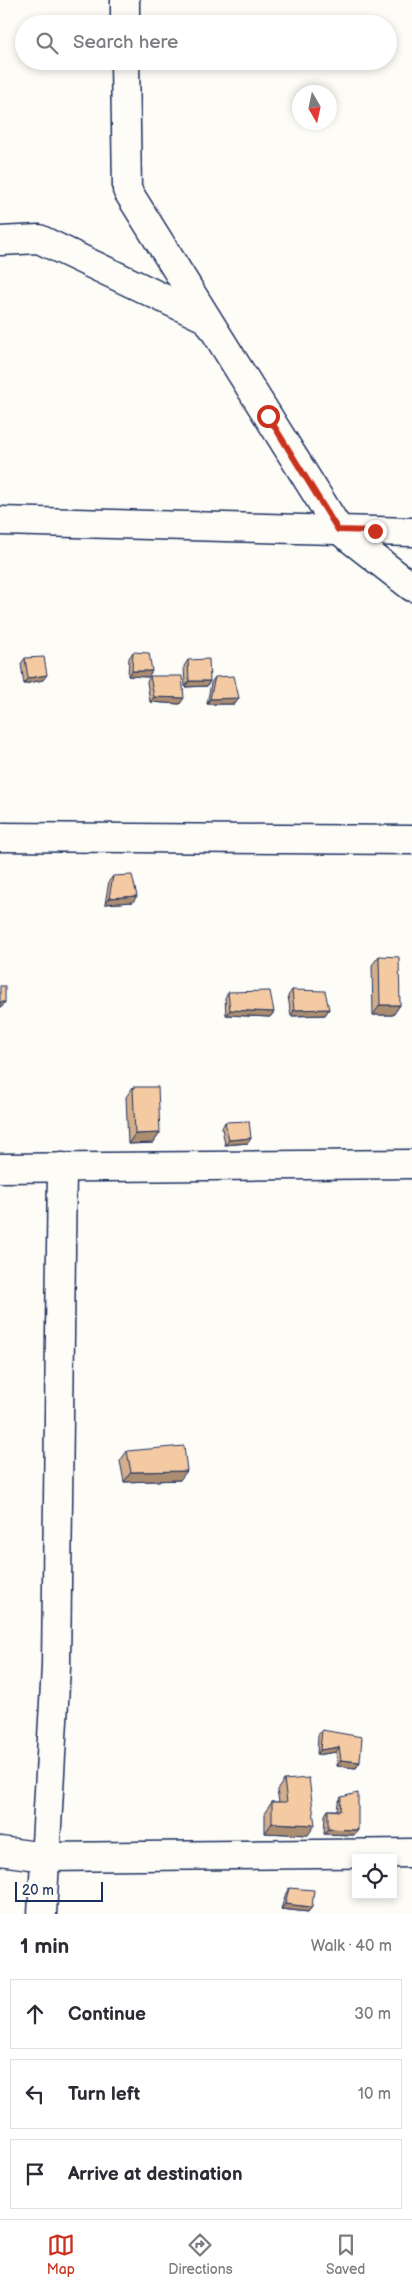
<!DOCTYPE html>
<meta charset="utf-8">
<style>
:root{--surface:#fff;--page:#f2f2f3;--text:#2b2b33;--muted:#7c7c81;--line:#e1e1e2;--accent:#c8321e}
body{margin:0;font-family:"Balsamiq Sans",sans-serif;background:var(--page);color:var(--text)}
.controls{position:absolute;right:15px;bottom:15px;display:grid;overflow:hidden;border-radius:0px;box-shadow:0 2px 8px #0003}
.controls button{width:45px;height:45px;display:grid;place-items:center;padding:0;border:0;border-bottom:1px solid var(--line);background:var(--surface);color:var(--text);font:25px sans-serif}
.compass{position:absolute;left:292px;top:85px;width:45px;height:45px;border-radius:50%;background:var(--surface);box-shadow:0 2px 8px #0003;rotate:171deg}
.scale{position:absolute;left:15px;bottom:12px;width:88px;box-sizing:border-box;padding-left:5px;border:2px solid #1b2f5e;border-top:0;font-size:14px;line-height:18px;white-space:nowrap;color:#1b2f5e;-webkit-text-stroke:4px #fdfcf7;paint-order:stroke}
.stop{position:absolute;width:15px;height:15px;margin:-11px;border:4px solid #c8321e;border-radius:50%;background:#fff}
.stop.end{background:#c8321e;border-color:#fff;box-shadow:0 1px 5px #0008}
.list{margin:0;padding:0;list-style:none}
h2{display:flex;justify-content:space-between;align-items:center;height:65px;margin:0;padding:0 20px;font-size:21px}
h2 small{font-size:16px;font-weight:400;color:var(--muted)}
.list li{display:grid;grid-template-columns:32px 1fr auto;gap:15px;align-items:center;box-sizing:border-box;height:70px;margin:0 10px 10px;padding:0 10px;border:1px solid var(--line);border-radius:0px}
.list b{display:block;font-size:19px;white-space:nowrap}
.list em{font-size:16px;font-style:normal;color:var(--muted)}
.icon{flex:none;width:28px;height:28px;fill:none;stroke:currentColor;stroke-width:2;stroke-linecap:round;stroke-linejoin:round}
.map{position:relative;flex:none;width:412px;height:1914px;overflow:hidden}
.search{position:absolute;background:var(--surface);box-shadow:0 2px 8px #0003;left:15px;right:15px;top:15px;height:55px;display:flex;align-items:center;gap:12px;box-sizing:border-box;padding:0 18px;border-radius:28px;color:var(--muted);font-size:19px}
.sheet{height:305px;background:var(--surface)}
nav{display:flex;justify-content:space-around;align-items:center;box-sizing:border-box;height:70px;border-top:1px solid var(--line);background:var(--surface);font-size:14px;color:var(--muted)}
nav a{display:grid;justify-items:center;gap:2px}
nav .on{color:var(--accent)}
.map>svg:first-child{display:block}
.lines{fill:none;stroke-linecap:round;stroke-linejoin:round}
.minor-casing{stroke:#1b2f5e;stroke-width:31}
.minor{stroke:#fdfcf7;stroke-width:28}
.wall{fill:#d2ae8c;stroke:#1b2f5e}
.shaded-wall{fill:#ab8d72;stroke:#1b2f5e}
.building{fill:#f4caa3;stroke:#1b2f5e}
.route{stroke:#c8321e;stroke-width:6}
</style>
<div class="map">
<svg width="412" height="1914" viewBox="0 0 412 1914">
<rect width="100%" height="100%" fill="#fdfcf7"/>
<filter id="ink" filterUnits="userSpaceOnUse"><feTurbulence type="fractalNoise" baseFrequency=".02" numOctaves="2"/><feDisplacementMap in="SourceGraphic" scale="10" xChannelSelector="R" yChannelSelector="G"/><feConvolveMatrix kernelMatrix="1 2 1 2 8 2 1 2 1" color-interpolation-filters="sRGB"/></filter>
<g filter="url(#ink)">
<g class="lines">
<g class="minor-casing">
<g id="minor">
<path d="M 125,0 L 125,24"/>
<path d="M 125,61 L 127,190 L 339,530 L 412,587"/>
<path d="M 0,241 L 39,239 L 207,319"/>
<path d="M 0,521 L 412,532"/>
<path d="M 0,837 L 412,840"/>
<path d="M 0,1168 L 412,1164"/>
<path d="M 0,1851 L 45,1857 L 412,1853"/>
<path d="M 42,1914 L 56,1667 L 62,1167"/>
</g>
</g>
<use href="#minor" class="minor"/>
</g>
<g class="wall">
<path d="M 133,652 L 148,677 L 128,676 L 129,658 Z"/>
<path d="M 25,658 L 43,680 L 24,684 L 21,664 Z"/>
<path d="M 188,660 L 210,681 L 207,686 L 185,687 L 184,666 Z"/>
<path d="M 150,676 L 180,704 L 150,702 L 147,682 Z"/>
<path d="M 215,677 L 239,698 L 235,704 L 207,704 L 211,683 Z"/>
<path d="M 113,876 L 133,902 L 105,904 L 109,881 Z"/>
<path d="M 379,956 L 400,1005 L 393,1015 L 373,1015 L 372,965 Z"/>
<path d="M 292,990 L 329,1009 L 325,1015 L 291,1016 L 288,996 Z"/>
<path d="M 228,992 L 274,1012 L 270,1017 L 226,1015 L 225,998 Z"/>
<path d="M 133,1087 L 160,1133 L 153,1143 L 128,1144 L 126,1097 Z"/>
<path d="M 225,1122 L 251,1138 L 248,1143 L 225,1145 L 222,1128 Z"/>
<path d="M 127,1451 L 180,1480 L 124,1482 L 120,1461 Z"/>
<path d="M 322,1730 L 360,1762 L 356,1768 L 337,1766 L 336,1752 L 317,1755 L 318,1735 Z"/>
<path d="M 284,1780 L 308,1835 L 265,1833 L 265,1812 L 272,1802 L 279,1802 L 277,1790 Z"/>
<path d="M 341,1797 L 358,1830 L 354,1835 L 324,1834 L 325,1815 L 328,1810 L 337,1810 L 338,1803 Z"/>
<path d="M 289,1888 L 312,1907 L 308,1912 L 281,1909 L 286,1893 Z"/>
</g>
<g class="shaded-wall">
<path d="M 132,671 L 152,671 L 148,677 L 128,676 Z"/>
<path d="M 47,675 L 43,680 L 24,684 L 28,678 Z"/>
<path d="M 189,681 L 210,681 L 207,686 L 185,687 Z"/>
<path d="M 154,697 L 184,698 L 180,704 L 150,702 Z"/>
<path d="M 239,698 L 235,704 L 207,704 L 210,699 Z"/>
<path d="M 137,896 L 133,902 L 105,904 L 109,898 Z"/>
<path d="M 0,1002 L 5,1002 L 2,1007 L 0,1007 Z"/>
<path d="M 380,1005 L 400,1005 L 393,1015 L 373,1015 Z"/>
<path d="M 329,1009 L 325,1015 L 291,1016 L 294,1010 Z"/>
<path d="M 230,1010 L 274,1012 L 270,1017 L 226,1015 Z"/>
<path d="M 160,1133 L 153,1143 L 128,1144 L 135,1134 Z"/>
<path d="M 251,1138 L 248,1143 L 225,1145 L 229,1140 Z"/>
<path d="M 187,1471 L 180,1480 L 124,1482 L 131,1472 Z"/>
<path d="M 339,1747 L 336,1752 L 317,1755 L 320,1750 Z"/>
<path d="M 341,1760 L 360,1762 L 356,1768 L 337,1766 Z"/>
<path d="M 272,1823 L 315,1825 L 308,1835 L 265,1833 Z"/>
<path d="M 328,1829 L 358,1830 L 354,1835 L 324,1834 Z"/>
<path d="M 285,1904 L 312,1907 L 308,1912 L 281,1909 Z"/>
</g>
<g class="building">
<path d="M 133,652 L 149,653 L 152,671 L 132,671 Z"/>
<path d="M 44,657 L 47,675 L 28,678 L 25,658 Z"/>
<path d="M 209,659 L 210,681 L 189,681 L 188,660 Z"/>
<path d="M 150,676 L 182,676 L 184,698 L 154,697 Z"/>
<path d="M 234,676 L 239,698 L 210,699 L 215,677 Z"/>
<path d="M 132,875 L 137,896 L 109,898 L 113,876 Z"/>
<path d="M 379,956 L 399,957 L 400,1005 L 380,1005 Z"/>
<rect x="0" y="986" width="5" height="16"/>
<path d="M 292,990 L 325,991 L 329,1009 L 294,1010 Z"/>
<path d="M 270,991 L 274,1012 L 230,1010 L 228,992 Z"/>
<path d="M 133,1087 L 158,1087 L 160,1133 L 135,1134 Z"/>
<path d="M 249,1121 L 251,1138 L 229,1140 L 225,1122 Z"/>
<path d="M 184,1446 L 187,1471 L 131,1472 L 127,1451 Z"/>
<path d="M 322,1730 L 362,1737 L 360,1762 L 341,1760 L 339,1747 L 320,1750 Z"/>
<path d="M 309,1778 L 315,1825 L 272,1823 L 272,1802 L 287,1802 L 284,1780 Z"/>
<path d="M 358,1793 L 358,1830 L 328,1829 L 328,1810 L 340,1811 L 341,1797 Z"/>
<path d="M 289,1888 L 314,1890 L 312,1907 L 285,1904 Z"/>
</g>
</g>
<g class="lines" filter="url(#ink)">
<path class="route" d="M 268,416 L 338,530 L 375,531"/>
</g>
</svg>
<div class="controls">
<button><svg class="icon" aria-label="locate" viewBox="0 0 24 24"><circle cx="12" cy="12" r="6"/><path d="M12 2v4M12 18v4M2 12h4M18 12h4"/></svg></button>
</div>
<svg class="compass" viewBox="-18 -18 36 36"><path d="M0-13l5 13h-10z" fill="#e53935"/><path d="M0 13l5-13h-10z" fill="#7c7c81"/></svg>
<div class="scale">20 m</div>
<div class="stop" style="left:268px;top:416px"></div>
<div class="stop end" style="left:375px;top:531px"></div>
<div class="search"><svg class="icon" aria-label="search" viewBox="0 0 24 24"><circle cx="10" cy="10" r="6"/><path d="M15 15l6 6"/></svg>Search here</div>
</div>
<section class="sheet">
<h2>1 min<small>Walk · 40 m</small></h2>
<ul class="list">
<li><svg class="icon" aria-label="ahead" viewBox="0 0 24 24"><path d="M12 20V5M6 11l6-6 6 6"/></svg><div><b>Continue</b></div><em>30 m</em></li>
<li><svg class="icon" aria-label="left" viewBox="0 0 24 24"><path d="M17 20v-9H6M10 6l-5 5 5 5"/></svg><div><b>Turn left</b></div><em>10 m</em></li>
<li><svg class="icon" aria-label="arrive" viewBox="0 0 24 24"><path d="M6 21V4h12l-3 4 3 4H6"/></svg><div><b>Arrive at destination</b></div></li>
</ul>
</section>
<nav>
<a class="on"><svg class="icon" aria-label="map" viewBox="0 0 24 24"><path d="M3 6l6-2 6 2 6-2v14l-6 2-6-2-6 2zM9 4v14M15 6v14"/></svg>Map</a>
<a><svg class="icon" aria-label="directions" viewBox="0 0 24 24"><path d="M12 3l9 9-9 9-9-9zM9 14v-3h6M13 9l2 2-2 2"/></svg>Directions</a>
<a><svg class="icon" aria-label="saved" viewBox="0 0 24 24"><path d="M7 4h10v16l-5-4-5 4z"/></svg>Saved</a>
</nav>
